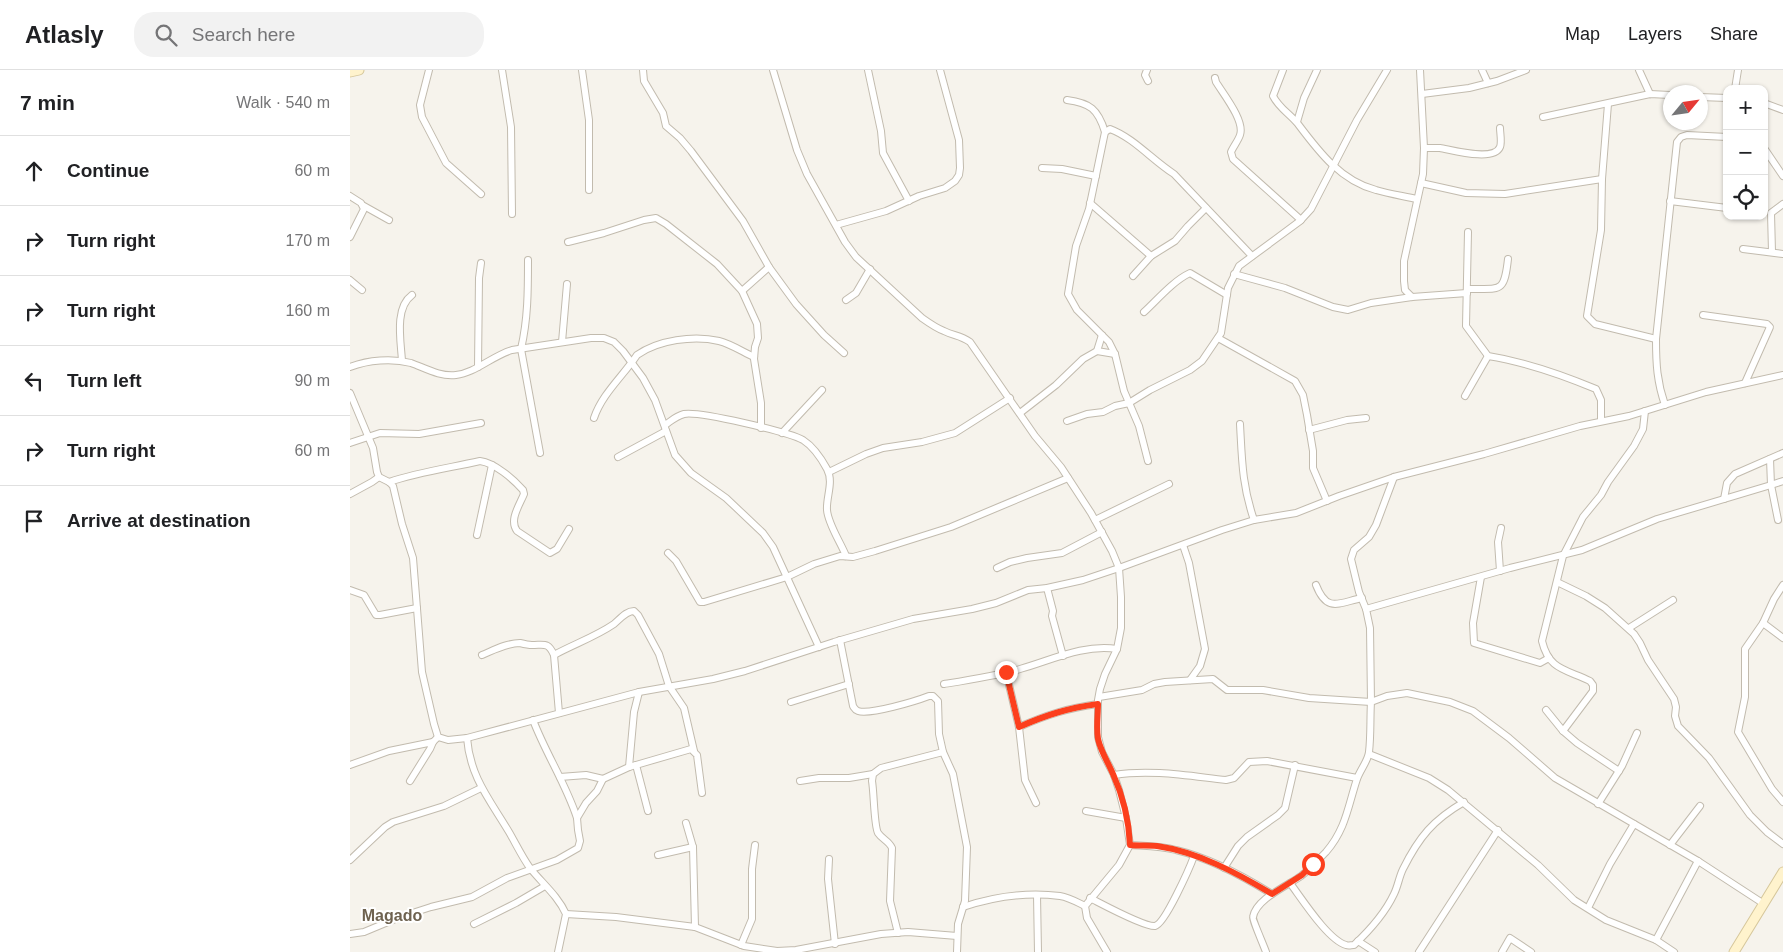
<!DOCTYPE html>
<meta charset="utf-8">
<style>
:root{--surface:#fff;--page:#f2f2f2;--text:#202124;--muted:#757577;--line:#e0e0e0}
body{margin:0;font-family:Helvetica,sans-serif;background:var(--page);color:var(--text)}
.controls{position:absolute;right:15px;top:15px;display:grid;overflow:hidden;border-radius:10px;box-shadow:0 1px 4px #0004}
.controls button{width:45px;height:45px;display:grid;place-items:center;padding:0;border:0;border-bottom:1px solid var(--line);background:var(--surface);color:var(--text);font:25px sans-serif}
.compass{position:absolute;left:1313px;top:15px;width:45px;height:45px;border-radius:50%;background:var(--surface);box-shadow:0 1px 4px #0004;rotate:61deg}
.stop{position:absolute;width:15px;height:15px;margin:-11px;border:4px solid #fc3f1d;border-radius:50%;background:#fff}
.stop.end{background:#fc3f1d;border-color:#fff;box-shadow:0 1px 5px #0008}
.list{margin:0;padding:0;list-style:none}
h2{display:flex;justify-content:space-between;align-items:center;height:65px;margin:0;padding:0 20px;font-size:21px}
h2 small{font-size:16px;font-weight:400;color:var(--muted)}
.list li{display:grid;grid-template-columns:32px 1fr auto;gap:15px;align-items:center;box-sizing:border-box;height:70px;padding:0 20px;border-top:1px solid var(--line)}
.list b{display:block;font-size:19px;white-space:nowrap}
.list em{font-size:16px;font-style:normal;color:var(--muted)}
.icon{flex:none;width:28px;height:28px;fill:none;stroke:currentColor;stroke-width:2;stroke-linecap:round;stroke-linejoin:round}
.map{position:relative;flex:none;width:1433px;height:882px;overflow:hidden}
header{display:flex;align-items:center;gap:30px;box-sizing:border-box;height:70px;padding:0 25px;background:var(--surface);border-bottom:1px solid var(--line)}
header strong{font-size:24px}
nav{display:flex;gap:28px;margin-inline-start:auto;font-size:18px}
.search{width:350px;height:45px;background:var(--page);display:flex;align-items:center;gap:12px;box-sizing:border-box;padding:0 18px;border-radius:20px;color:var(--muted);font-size:19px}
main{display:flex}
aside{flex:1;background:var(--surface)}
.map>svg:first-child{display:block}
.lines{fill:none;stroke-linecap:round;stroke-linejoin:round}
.street-casing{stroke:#c2bbae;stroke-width:8}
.secondary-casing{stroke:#d6c79b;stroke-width:11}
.street{stroke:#fff;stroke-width:6}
.secondary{stroke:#fff3cd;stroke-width:9}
.route{stroke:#fc3f1d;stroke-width:6}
.labels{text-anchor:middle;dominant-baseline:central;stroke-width:4;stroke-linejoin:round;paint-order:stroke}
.quarter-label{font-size:16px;font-weight:bold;fill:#6e6250;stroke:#fff}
</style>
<header>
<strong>Atlasly</strong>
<div class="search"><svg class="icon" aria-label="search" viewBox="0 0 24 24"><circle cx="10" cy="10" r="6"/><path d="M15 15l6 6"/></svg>Search here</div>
<nav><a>Map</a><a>Layers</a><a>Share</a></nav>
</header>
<main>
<aside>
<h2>7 min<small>Walk · 540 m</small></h2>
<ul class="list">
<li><svg class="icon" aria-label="ahead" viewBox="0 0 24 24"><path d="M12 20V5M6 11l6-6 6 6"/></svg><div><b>Continue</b></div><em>60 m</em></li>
<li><svg class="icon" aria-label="right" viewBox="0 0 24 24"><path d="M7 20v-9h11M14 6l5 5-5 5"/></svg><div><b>Turn right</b></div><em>170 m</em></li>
<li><svg class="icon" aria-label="right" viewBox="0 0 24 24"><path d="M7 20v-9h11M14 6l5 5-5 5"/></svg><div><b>Turn right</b></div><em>160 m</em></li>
<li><svg class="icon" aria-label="left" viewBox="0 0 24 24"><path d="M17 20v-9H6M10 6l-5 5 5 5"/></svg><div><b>Turn left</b></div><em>90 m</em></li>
<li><svg class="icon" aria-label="right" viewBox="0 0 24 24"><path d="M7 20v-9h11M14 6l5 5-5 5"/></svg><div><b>Turn right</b></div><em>60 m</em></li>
<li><svg class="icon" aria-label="arrive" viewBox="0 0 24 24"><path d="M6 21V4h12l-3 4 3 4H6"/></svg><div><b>Arrive at destination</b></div></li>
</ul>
</aside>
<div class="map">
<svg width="1433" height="882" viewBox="0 0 1433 882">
<rect width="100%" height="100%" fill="#f6f3ec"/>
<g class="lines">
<g class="street-casing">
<g id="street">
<path d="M 79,0 L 70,35 L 72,47 L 96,93 L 131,124"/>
<path d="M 152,0 L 161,57 L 162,144"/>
<path d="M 232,0 L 239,50 L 239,120"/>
<path d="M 293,0 L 294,11 L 313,43 L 316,56 L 330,68 L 341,81 L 393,151 L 419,197 L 446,234 L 474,265 L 494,283"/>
<path d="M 423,0 L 447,80 L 457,104 L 495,172 L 506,187 L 572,248 C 579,253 586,258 594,261 C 604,266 610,265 620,272 L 685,366 L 711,397 L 741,443 L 762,481 L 769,498 L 771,527 L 771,558 L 767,579 L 755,604 L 750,619 L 748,630 L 748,667 L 752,682 L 764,705 L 769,720 L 776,748 L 780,775 L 769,795 L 735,836 L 737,848 L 757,882"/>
<path d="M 518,0 L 531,61 L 533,83 L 559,131"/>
<path d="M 797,0 L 795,5 L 798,11"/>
<path d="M 933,0 L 923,26 C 929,38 940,44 948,54 C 969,82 991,111 1026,120 C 1039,124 1054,126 1067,129"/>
<path d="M 1132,0 L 1138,13"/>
<path d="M 1289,0 L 1300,24"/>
<path d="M 865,8 L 866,12 C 874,25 895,51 890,65 C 888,71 883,77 881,82 L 883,89 L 951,150"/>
<path d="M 1385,19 L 1388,0"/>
<path d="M 1072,24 L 1119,18 L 1147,11 L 1176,0"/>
<path d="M 1350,27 L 1377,28"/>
<path d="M 717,30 C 740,33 748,39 755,62"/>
<path d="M 1414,33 L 1433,40"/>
<path d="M 1258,34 L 1252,109 L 1251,160 L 1237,246 L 1245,254 L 1306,269"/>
<path d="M 1193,47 L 1300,24 L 1320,25"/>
<path d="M 947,52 L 954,28 L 967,0"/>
<path d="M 1074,78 C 1080,78 1085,78 1090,78 C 1102,80 1144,92 1150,77 C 1152,72 1150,63 1150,58"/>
<path d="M 1414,78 L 1433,106"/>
<path d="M 692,98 L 712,99 L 746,106"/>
<path d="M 1071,113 L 1116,123 L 1155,124 L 1252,109"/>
<path d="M 0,126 L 11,133 L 14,139 L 0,167"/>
<path d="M 1320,131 L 1377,138"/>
<path d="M 740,133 L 801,186"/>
<path d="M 14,136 L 39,150"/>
<path d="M 486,155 L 536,141 L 569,126 L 595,118 L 605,111 L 609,105 L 610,98 L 609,70 L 590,0"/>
<path d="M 1118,162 L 1116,256 L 1138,286 C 1176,292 1210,304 1246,319 L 1251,330 L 1251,351"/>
<path d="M 218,172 L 254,163 L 294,150 L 306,148 L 316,154 L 367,194 L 392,221 L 407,254 L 408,268 L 405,277 L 404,289 L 411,333 L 411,358"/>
<path d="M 1393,179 L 1433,184"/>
<path d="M 1422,182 L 1421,143 L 1433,134"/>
<path d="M 178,190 C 178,220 178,249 171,279 L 190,383"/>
<path d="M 884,204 L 935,218 L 983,237 L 998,240 L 1021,233 L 1062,227 L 1117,223"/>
<path d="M 783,206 L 801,186 L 825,171 L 838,156 L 856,138"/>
<path d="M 0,210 L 12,220"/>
<path d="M 1117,219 C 1150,218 1154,225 1158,189"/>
<path d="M 392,221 L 419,197"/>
<path d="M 1062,227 L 1055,220 L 1054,211 L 1054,191 L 1073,104 L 1074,78 L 1070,0"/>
<path d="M 496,230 L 506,223 L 520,199"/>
<path d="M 794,242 C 808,229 823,211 840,203 L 877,225"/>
<path d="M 1353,245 L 1417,254 L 1420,257 L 1395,313"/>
<path d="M 868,268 L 945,311 L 953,325 L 957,345 L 963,381 L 963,398 L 977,431"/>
<path d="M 212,272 L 217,214"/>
<path d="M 747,281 L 765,284"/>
<path d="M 52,291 C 51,272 44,238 62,225"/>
<path d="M 0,297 C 18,290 42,288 61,293 C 75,298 90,307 106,305 C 125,303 142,286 162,280 L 241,268 L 254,268 L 264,272 L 273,281 L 293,308 L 305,330 L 325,385 L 341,403 L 376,428 L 394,445 L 413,463 L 423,477 L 469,577"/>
<path d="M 128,297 L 129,208 L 131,193"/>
<path d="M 0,323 L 23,378 L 27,402 L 29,407 L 39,412 L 43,416 L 52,454 L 63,488 L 72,602 L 84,654 L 88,667 L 98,670 L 117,668 L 289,622 L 363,609 L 395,601 L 484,572 L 563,549 L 622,539 L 646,533 L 678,520 L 697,518 L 733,510 L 769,498 L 872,460 L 904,450 L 946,443 L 989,426 L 1044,407 L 1134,384 L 1230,356 L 1279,346 L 1356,322 L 1433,305"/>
<path d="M 1115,326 L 1138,286"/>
<path d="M 1315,335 C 1307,312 1306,294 1306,269 L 1327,72 L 1331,67 L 1337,65 L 1377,67"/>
<path d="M 670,343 L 706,315 L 733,289 L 747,281 L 752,265"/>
<path d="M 244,348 C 252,324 273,306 287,285 C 308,270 344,265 369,271 C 381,274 393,282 404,287"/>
<path d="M 717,351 L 737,344 L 753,342 L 765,336 L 779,333 L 800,320 L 840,300 L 852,291 L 871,263 L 878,218 L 889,196 L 950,151 L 961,139 L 1007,50 L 1037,0"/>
<path d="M 890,354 C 892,390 892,415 904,450"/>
<path d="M 315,355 C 321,351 326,346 334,344 C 349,341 439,362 453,370 C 464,377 471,388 477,399 C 484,412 476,427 477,440 C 478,454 491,473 496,486"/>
<path d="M 959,360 L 997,350 L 1016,348"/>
<path d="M 432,363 L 472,320"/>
<path d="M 0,373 L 30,363 L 69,364 L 131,353"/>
<path d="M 268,387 L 316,361"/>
<path d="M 798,391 L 789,356 L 774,321 L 765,284 L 759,272 L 727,240 L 718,224 L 726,176 L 739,139 L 755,62 L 760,59 C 784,68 802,90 824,104 L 902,186"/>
<path d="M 479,402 L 516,384 L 533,378 L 572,372 L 605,363 L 660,328"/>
<path d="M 39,412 C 69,402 99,398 130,391 C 145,393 163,409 173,420 L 174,424 C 169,436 159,450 167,461 L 200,483 L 207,479 L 219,459"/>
<path d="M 0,424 L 22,412 L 29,407"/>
<path d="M 1374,429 L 1377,413 L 1385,404 L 1433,383"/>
<path d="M 745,450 L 819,414"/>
<path d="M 1428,450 L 1421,415 L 1433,411"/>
<path d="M 127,465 L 142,395"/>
<path d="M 833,475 L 839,493 L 855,579 L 850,596 L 840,610"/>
<path d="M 318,483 L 326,491 L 350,532 L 354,532 L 437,507 L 464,494 L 490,486 L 503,487 L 525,481 L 601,457 L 718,408"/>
<path d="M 647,498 L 660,492 L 677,488 L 712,483 L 752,462"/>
<path d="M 1150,501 L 1148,472 L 1151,458"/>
<path d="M 1131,507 L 1123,553 L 1124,573 L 1190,593 L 1199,588"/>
<path d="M 1207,512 L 1236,526 L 1255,538 L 1284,564 L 1290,573 L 1298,590 L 1324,629 L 1326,637 L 1325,646 L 1328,656 L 1359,688 L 1400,745 L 1417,762 L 1433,774"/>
<path d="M 966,515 C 977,543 988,533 1012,528"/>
<path d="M 1433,515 L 1424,529 L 1413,553 L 1433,568"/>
<path d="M 697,518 L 703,541 L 702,546 L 713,586"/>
<path d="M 0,520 L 14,525 L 26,545 L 30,545 L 67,538"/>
<path d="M 1016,539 L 1009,522 L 1001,489 L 1004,480 L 1019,467 L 1026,455 L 1044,407"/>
<path d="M 1413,553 L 1395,579 L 1395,627 L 1388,662 L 1422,719 L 1433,732"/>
<path d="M 1279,558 L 1323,530"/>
<path d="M 490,570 L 503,636 C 505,639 505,640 508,641 C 520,645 566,631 579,626 L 583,626 L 588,631 L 589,664 L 593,682 L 603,704 L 617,777 L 615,831 L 608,854 L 607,882"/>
<path d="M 132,585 C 144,580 157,573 170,573 C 174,574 178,575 182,575 C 195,575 198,572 204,585 L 209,643"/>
<path d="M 204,585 C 224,574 245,567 264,554 C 270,549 276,541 284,541 L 288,545 L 309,584 L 319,616 L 334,638 L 344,681"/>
<path d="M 656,602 L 669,657 L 675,710 L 686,733"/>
<path d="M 594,614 C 619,610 645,606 670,599 C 702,590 733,574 767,579"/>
<path d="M 749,627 L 792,620 L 804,614 L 815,612 L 863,609 L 877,620 L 913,620 L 959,628 L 1021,632 L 1020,558 L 1016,539 L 1160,498 L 1232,480 L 1307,449 L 1421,415 L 1420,389"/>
<path d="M 441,632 L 499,614"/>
<path d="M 1196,640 L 1213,661 L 1227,673 L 1269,701"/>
<path d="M 183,650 C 196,684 216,714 227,748"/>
<path d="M 669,657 C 696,645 718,638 748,634"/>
<path d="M 1213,661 L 1243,621 L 1243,615 L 1240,611 C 1215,599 1199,600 1192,571 L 1213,486 L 1233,447 L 1251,425 L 1258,412 L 1284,376 L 1293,359 L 1295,341"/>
<path d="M 117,668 C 120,707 140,730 159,762 C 166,774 172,787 180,798 C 192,813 208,826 216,844 L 208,882"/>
<path d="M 1019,684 L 1079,708 L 1098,720 L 1188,795 L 1224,830 L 1256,850 L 1306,870 L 1324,882"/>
<path d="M 0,695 L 39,681 L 83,672 L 88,667"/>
<path d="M 286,695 L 298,741"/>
<path d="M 279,697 L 284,642 L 289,622"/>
<path d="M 764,705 C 801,699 839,706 876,710 L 884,708 L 899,692 L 917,691 L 1007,708"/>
<path d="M 210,707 L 236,705 L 253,709"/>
<path d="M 60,711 L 80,679 L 83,672"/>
<path d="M 450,711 L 469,708 L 499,708 L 523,704"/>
<path d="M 1248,734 L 1272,696 L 1287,663"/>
<path d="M 736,741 L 776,748"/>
<path d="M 780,775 C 795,776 811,776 826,780 C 860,788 893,806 922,824"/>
<path d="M 1320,775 L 1350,736"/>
<path d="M 343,777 L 345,857"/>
<path d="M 308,785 L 343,777 L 336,753"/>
<path d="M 479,789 L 478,809 L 485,874"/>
<path d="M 0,790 L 35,757 L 43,752 L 94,736 L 131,718"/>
<path d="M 874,798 L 888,776 L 897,767 L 928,745 L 935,738 L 945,695"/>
<path d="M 940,813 C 952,829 978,870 996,875 C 999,876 1001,875 1004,875 C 1019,861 1035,843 1044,824 C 1048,816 1049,807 1053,799 C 1069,767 1083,750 1114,732"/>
<path d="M 687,825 L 688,882"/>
<path d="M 740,828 C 752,834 794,857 805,856 C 815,854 840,797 844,786"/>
<path d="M 613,837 C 643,827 678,822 710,826 C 718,827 727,832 735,836"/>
<path d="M 1238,838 L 1260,794 L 1284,754"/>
<path d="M 216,844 L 266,847 L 345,857 L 394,876 L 427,881 L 446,880 L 531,864 L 558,862 L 607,866"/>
<path d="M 124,854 L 166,833 L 195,816"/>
<path d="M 548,863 L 540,831 L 542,778 C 539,771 532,769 528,763 C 524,756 524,722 522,711 L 523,704 L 531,698 L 593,682"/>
<path d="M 0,864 L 14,862 L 50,847 L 81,837 L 122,827 L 157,808 L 207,790 L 228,778 L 230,771 L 228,760 L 227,748 L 236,733 L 247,721 L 253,709 L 279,697 L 341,679 L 347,685 L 352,723"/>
<path d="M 1306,870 L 1348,791"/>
<path d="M 1008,871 L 1025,882"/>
<path d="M 391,875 L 402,849 L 402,799 L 405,775"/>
<path d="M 916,882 C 914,876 902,849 903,847 C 906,829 937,816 951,806 C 960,799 968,790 976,782 C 996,759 998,736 1007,709 C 1010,700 1018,691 1019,682 C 1021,665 1020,648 1021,632 L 1037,626 L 1057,623 L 1100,632 L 1123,641 L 1159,668 L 1205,708 L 1348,791 L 1414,834"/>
<path d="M 1069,882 L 1148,760"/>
<path d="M 1152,882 L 1160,868 L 1181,882"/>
</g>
</g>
<g class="secondary-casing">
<g id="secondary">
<path d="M 0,2 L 9,0"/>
<path d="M 1384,882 L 1433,802"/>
</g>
</g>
<use href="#street" class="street"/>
<use href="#secondary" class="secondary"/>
</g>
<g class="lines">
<path class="route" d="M 656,602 L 669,657 C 696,645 718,638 748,634 C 748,645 746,658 748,669 C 751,682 758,692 763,704 C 773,726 779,752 780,775 C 789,776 798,775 807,776 C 848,782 887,803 922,824 L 952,805 L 963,794"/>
</g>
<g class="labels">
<g class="quarter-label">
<text x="42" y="845">Magado</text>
</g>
</g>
</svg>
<div class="controls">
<button>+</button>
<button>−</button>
<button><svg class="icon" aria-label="locate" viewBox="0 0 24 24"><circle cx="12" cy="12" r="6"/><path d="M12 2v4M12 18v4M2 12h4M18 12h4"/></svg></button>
</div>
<svg class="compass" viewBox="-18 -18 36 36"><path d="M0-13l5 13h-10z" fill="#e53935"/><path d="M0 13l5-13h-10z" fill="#757577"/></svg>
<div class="stop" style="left:963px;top:794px"></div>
<div class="stop end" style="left:656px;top:602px"></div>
</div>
</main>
